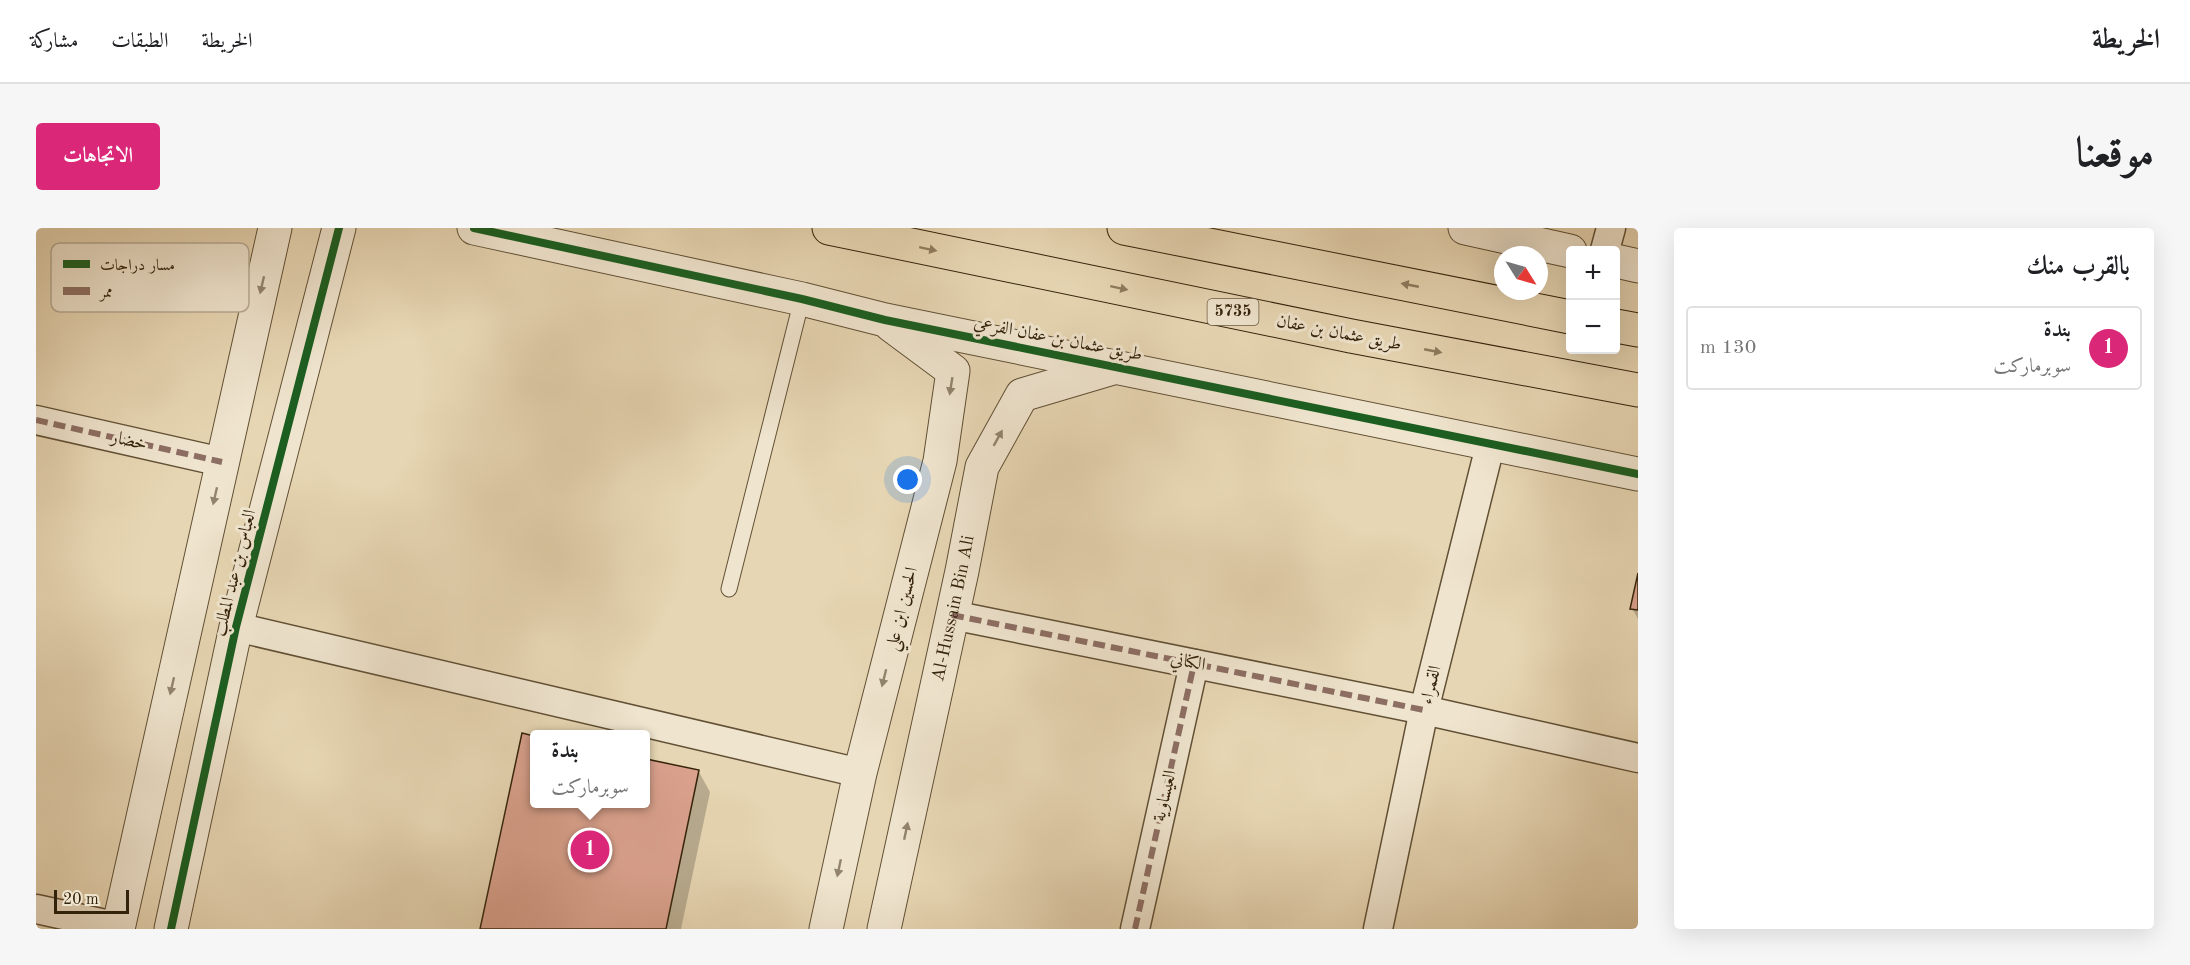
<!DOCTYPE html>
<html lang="ar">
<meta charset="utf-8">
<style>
:root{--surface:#fff;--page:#f6f6f6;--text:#202124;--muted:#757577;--line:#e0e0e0;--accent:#db2777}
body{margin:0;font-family:"Old Standard TT",Amiri,serif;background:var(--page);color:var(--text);direction:rtl}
.controls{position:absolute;right:18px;top:18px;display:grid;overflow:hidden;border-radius:6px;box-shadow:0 6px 24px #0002}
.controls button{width:54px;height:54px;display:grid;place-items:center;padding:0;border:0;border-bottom:2px solid var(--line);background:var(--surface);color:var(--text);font:30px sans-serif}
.compass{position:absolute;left:1458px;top:18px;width:54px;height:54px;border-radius:50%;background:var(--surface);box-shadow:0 6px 24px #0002;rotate:127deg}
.scale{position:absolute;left:18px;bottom:15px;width:75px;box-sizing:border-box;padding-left:6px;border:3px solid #34230b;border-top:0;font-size:16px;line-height:21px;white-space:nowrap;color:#34230b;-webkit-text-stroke:4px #efe4ce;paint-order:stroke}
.you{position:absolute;left:872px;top:252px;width:21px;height:21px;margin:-15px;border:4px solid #fff;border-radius:50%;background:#1a73e8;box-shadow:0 0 0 9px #1a73e833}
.badge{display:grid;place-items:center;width:39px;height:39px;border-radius:50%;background:var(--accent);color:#fff;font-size:20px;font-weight:700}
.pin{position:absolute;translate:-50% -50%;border:3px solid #fff;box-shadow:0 2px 6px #0006}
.popup{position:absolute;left:494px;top:502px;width:120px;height:78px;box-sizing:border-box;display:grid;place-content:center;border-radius:6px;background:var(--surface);filter:drop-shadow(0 2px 4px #0005);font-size:20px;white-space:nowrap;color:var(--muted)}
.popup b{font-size:22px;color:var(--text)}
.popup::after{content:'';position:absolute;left:50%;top:100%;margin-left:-12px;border:12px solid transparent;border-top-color:var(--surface)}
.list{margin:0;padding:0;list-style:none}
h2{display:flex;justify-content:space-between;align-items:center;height:78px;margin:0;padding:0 24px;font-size:26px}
h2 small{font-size:20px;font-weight:400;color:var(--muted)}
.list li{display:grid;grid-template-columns:39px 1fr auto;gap:18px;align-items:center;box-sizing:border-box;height:84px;margin:0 12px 12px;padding:0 12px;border:2px solid var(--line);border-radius:6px}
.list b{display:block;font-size:22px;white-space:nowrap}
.list p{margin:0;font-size:20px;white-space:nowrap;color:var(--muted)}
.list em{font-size:20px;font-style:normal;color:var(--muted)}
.map{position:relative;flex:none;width:1602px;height:701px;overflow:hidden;direction:ltr;border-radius:6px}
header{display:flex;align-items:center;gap:36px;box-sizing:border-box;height:84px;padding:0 30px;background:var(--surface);border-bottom:2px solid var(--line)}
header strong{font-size:28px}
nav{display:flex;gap:33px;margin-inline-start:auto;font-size:21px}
.intro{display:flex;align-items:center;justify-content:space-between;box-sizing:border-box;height:144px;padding:0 36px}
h1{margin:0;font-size:42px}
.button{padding:15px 27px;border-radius:6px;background:var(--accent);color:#fff;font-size:21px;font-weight:700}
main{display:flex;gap:36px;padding:0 36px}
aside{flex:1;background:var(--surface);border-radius:6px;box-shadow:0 6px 24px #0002}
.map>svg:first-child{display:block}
.shadow{fill:#0003}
.building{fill:#daa18d;stroke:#34230b;stroke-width:1.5}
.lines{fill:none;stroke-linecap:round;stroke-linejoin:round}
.service-casing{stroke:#615035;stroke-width:17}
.minor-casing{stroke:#615035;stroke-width:31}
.tertiary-casing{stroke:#615035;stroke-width:35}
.primary-casing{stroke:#34230b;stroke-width:35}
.service{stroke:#efe4ce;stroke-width:15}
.minor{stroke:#efe4ce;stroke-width:28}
.tertiary{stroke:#efe4ce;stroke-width:33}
.primary{stroke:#e7d6b3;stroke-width:33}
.quiet{stroke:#8d6e63;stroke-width:6;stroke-dasharray:12 6;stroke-linecap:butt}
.cycleway-casing{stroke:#efe4ce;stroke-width:11}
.cycleway{stroke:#1b5e20;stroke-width:8}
.oneway{fill:#8e7c5f}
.oneway2{fill:#92846c}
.labels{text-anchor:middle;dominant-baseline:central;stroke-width:6;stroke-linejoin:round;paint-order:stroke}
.shield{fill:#efe4ce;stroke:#6c5d46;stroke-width:1.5}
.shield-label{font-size:16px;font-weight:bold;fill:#34230b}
.street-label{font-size:18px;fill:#34230b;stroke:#efe4ce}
.key{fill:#efe4ce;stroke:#b7aa94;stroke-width:1.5}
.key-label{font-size:16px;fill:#34230b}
</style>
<header>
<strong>الخريطة</strong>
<nav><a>الخريطة</a><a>الطبقات</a><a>مشاركة</a></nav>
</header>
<div class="intro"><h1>موقعنا</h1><a class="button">الاتجاهات</a></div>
<main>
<aside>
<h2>بالقرب منك<small></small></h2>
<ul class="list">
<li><span class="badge">1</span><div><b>بندة</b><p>سوبرماركت</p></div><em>130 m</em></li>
</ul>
</aside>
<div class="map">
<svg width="1602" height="701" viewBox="0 0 1602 701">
<rect width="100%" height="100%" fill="#e7d6b3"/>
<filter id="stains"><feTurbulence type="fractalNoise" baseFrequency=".00333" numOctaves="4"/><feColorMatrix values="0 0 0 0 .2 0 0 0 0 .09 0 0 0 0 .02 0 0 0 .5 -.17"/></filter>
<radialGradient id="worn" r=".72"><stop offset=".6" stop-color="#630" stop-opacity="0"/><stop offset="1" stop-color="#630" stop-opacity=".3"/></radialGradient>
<g class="shadow">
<path d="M 1602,352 L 1602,391 L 1596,380 Z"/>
<path d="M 487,507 L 498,509 L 498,576 L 610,576 L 610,533 L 663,544 L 674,564 L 645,701 L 446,701 Z"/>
</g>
<g class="building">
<path d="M 1602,345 L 1602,382 L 1594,381 Z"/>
<path d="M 486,505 L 498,508 L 498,576 L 610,576 L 610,531 L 663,542 L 630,701 L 444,701 Z"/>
</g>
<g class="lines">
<g class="service-casing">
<path id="service" d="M 693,361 L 766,71"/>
</g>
<g class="minor-casing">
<g id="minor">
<path d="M 1569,22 L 1575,0"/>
<path d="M 0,192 L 186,234"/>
<path d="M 916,387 L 1388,482 L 1602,530"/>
<path d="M 200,399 L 824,545"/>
<path d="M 0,681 L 83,699"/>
<path d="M 1099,701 L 1158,436"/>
<path d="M 1342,701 L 1388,482 L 1455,214"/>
</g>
</g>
<g class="tertiary-casing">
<g id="tertiary">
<path d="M 438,0 L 766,71 L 849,92 L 1602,246"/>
<path d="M 1429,0 L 1534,23"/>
<path d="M 1580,33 L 1602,38"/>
<path d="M 82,701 L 239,0"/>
<path d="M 135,701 L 200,399 L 303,0"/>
<path d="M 790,701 L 824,545 L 904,233 L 917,143 L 855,97"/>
<path id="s1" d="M 848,701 L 926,343 L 946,239 L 986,167 L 1077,140"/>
</g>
</g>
<g class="primary-casing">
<g id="primary">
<path d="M 793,0 L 1315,108 L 1602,162"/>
<path d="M 1088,0 L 1534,89"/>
<path d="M 1580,98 L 1602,102"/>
</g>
</g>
<use href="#service" class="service"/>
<use href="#minor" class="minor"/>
<use href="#tertiary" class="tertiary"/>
<use href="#primary" class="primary"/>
<g class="quiet">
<path d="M 0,192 L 186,234"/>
<path d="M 916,387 L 1388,482"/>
<path d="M 1099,701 L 1158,436"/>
</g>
<g class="cycleway-casing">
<g id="cycleway">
<path d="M 438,0 L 766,71 L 849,92 L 1602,246"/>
<path d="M 135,701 L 200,399 L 303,0"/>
</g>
</g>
<use href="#cycleway" class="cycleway"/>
</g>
<defs><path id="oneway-solid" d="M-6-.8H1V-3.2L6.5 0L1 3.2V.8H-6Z" transform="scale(1.5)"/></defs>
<g class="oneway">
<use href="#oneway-solid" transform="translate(892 21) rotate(12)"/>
<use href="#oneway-solid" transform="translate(1374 57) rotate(-169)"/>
<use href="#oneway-solid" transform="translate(1083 60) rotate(12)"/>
<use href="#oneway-solid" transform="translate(1397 123) rotate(11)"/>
</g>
<g class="oneway2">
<use href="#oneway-solid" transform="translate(226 57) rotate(103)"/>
<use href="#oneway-solid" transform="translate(915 158) rotate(99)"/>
<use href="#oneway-solid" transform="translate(962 210) rotate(-61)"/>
<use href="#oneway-solid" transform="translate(179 268) rotate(103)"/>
<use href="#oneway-solid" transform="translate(848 450) rotate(104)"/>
<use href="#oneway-solid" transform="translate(136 458) rotate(103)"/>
<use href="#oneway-solid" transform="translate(870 603) rotate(-78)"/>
<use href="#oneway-solid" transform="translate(803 640) rotate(102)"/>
</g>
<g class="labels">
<rect class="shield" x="1171.5" y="71" width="51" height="26" rx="4.5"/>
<g class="shield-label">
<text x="1197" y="84">5735</text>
</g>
<g class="street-label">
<text transform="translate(1303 105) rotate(11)">طريق عثمان بن عفان</text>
<text transform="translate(1022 111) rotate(11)">طريق عثمان بن عفان الفرعي</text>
<text transform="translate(93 213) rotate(13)">خضار</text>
<text transform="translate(199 345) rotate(-76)">العباس بن عبد المطلب</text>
<text transform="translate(866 381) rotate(-76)">الحسين ابن علي</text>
<text stroke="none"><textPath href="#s1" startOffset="328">Al-Hussain Bin Ali</textPath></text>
<text transform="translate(1152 434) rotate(11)">الكناني</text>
<text transform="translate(1395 457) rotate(-76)">القمراء</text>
<text transform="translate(1129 568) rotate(-77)">العيساوية</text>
</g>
</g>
<rect x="15" y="15" width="198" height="69" rx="9" class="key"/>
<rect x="27" y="32" width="27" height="8" fill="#1b5e20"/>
<rect x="27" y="59" width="27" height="8" fill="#8d6e63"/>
<g class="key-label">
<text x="64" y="42">مسار دراجات</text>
<text x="64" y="69">ممر</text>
</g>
<rect width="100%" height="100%" filter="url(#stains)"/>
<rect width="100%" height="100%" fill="url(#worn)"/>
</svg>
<div class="controls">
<button>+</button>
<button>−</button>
</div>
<svg class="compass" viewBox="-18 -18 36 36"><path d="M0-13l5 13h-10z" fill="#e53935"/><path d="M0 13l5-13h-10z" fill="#757577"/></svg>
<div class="scale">20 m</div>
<div class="you"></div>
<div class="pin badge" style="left:554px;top:622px">1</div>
<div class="popup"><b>بندة</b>سوبرماركت</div>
</div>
</main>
